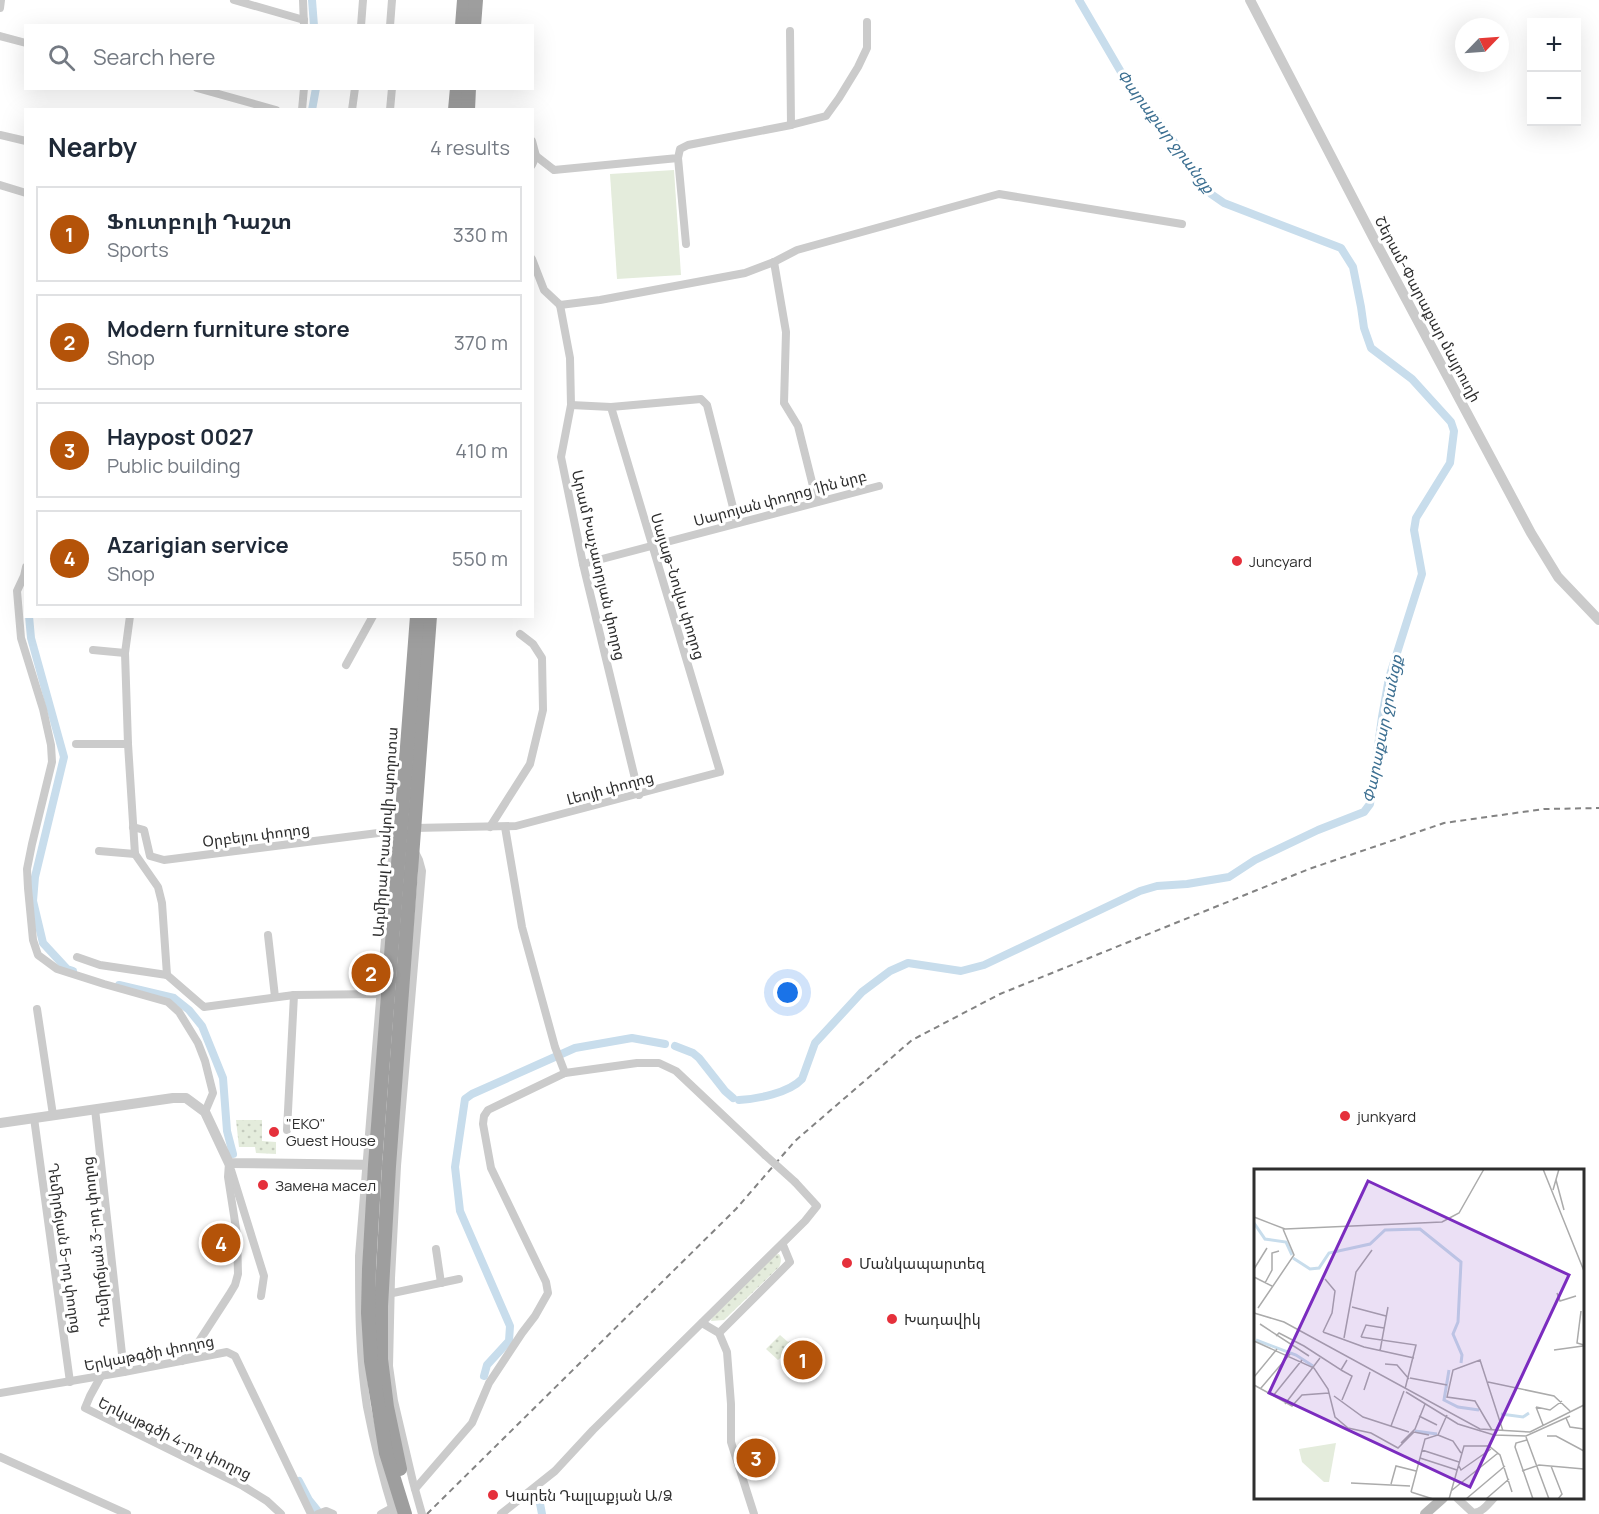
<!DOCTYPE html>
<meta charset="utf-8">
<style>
:root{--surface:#fff;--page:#f2f2f3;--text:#1f2937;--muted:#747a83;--line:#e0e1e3;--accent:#b45309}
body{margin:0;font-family:Manrope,"Noto Sans Armenian",sans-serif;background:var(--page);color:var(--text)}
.controls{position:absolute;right:18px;top:18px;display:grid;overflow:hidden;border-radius:0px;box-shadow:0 6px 24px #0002}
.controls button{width:54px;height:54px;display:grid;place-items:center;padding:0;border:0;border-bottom:2px solid var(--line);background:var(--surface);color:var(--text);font:30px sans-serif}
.compass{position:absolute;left:1455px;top:18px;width:54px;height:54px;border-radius:50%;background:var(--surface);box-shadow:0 6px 24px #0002;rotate:65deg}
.you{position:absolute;left:788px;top:993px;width:21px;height:21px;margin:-15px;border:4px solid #fff;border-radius:50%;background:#1a73e8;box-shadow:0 0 0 9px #1a73e833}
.badge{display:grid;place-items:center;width:39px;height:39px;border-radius:50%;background:var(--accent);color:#fff;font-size:20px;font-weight:700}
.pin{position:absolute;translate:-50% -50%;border:3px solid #fff;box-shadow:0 2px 6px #0006}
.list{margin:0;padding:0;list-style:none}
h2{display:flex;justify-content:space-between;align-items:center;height:78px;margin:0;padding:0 24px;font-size:26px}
h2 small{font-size:20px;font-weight:400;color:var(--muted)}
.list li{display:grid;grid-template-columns:39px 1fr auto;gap:18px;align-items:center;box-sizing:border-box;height:96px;margin:0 12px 12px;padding:0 12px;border:2px solid var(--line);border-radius:0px}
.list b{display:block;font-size:22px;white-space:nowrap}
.list p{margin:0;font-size:20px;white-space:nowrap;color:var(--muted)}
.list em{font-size:20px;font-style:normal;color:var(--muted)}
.icon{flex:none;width:33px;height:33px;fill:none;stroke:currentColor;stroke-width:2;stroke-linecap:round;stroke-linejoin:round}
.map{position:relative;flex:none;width:1599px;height:1514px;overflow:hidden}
.search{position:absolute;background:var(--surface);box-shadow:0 6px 24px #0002;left:24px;top:24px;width:510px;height:66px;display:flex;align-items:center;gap:15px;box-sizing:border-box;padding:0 21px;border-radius:0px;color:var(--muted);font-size:22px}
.panel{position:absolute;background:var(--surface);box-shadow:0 6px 24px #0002;left:24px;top:108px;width:510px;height:510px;border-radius:0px}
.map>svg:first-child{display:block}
.park{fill:url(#park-dots)}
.pitch{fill:#e4ecdc}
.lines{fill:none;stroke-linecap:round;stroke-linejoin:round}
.canal{stroke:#c8ddec;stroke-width:8}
.minor{stroke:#cbcbcb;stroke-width:8}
.tertiary{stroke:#cbcbcb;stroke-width:10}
.secondary{stroke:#b8b8b8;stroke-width:10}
.trunk{stroke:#9e9e9e;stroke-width:14}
.rail{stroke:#838383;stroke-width:2;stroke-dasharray:6 4.5;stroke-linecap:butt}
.minor-bridge{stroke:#cbcbcb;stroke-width:8}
.poi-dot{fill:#e5303b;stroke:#fff;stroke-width:2}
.labels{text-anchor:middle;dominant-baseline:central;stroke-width:6;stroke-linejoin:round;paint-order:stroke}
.street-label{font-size:15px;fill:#2e2e2e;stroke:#fff}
.poi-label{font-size:15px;fill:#2e2e2e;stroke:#fff;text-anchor:start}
.water-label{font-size:16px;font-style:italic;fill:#3c6f91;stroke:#fff}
.inset-river{fill:none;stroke:#c8ddec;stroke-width:3}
.inset-road{fill:none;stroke:#ababab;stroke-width:1.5}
.view{fill:#7b2cbf;fill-opacity:0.15;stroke:#7b2cbf;stroke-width:3}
.inset-edge{fill:none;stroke:#2e2e2e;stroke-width:3}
</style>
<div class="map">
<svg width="1599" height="1514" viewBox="0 0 1599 1514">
<defs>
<pattern id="park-dots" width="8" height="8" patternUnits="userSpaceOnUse" patternTransform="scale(1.5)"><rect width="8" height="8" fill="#e4ecdc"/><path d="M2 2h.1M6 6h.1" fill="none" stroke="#c4cbbd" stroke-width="1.8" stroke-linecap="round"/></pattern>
</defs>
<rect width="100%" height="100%" fill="#fff"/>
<g class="park">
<path d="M 236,1120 L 262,1120 L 262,1141 L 276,1142 L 276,1154 L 256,1153 L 255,1147 L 239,1147 Z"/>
<path d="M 779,1254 C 782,1259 781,1262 779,1267 L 724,1320 L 711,1321 L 712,1318 L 774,1255 Z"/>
<path d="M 780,1335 L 788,1342 L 796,1340 L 797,1342 L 778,1360 L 766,1349 Z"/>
</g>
<g class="pitch">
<path d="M 674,170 L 681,275 L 617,279 L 610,174 Z"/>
<path d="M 799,1344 L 819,1365 L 807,1377 L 787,1355 Z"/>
</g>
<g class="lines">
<g class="canal">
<path d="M 312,0 L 314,26"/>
<path d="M 312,110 L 316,88"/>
<path d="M 29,616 L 31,638 L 64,757 L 35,877 L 33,901 L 43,943 L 67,969 L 73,971"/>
<path d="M 119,985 L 174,998 L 189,1010 L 202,1026 L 223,1078 L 227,1131 L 233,1154"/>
<path d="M 675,1046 L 693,1053 L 699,1058 L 725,1091 L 733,1098"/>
<path d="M 739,1100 C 757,1099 789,1093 802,1079 L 815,1043 L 862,992 L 890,971 L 908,963 L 961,971 L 984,965 L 1140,891 L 1157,886 L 1187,884 L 1229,877 L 1255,860 L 1318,830 L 1364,812 L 1370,804 L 1382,717 L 1389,678 L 1422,574 L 1414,530 L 1416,518 L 1450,463 L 1454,431 L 1451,422 L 1412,379 L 1371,348 L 1364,328 L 1361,307 L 1353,267 L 1341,248 L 1224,203 L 1211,194 L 1162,125 L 1128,84 L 1079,0"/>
<path d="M 484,1376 L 487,1365 L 509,1341 L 510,1326 L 460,1211 L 455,1167 L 465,1099 L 472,1094 L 575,1048 L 632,1038 L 665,1044"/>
<path d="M 299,1481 L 309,1500 L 317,1510"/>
<path d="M 538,1493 L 542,1514"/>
</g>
<g class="minor">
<path d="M 234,0 L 304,20"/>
<path d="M 303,0 L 304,26"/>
<path d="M 0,8 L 1,0"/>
<path d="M 361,26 L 363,0"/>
<path d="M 390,26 L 392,0"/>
<path d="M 790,31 L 791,125"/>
<path d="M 0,36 L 26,43"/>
<path d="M 197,88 L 276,110"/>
<path d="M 302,110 L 304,88"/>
<path d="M 352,110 L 355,88"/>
<path d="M 390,110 L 392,88"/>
<path d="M 0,135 L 26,141"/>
<path d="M 532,141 L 536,156 L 532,165"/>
<path d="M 536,156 L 554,170 L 678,158 L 680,149 L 688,145 L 791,125 L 826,116 L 839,98 L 858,67 L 867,48 L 867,22"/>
<path d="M 678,158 L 686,244"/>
<path d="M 0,185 L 26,193"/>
<path d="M 532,259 L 544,290 L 560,305"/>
<path d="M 774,262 L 786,332 L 784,403 L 798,426 L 817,502"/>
<path d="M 560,305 L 600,300 L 745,273 L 774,262 L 797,250 L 999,194 L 1182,224"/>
<path d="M 560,305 L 570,358 L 571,405 L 561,457 L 583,564 L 639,795"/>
<path d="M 571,405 L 611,407 L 701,399 L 707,405 L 737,523"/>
<path d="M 583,564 L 879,486"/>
<path d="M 26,567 L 24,576 L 17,591 L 21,638 L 43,709 L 51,745 L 52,762 L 32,844 L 27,869 L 28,888 L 33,940 L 38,955 L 57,969 L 104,984 L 168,1002 L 179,1012 L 198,1043 L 205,1061 L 213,1093 L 205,1112"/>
<path d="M 130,616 L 125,653 L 128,744 L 135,854"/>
<path d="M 93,650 L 125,653"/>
<path d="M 346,665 L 373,616"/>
<path d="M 76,744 L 128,744"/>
<path d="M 133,827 L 144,830 L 150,856 L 164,860 L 402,830"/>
<path d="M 490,827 L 530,764 L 543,710 L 542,658 L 533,644 L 520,634"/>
<path d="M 505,827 L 522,927 L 555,1047 L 565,1073"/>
<path d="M 414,828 L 516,826 L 720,772 L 611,407"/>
<path d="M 414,850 L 419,860 L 422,871 L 397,1166 L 391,1278 L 389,1366 L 394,1401 L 413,1482 L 422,1514"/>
<path d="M 99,851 L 135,854"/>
<path d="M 135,854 L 158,887 L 162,903 L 167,975"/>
<path d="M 268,935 L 275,997"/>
<path d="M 77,957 L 100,965 L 167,975 L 204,1007 L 294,995 L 380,994"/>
<path d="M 37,1009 L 53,1115"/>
<path d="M 95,1109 L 124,1372"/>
<path d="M 34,1118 L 70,1382"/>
<path d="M 287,1130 L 294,995"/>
<path d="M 231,1170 L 264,1276 L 261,1296"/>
<path d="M 436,1249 L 441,1283"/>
<path d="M 388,1294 L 459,1279"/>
<path d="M 702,1323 L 719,1333 L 727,1352 L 731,1404 L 731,1442 L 754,1514"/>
<path d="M 719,1333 L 790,1262 L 783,1245"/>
<path d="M 182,1361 L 194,1349 L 229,1295 L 235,1285 L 238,1274 L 237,1235 L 228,1177 L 229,1163"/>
<path d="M 101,1376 L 90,1396 L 85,1408 L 243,1486 L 267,1501 L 281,1514"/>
<path d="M 0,1393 L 124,1372 L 227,1352 L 235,1356 L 311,1514"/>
<path d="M 0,1457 L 127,1514"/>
<path d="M 415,1489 L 472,1423 L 489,1383 L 522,1333 L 535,1316 L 548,1293 L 546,1282 L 491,1168 L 483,1124 L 484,1116 L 488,1110 L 565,1073 L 637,1063 L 659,1063 L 676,1071 L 765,1155"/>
<path d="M 1457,1498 L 1473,1513 C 1482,1513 1488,1504 1494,1498"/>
<path d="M 318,1514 L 326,1511 L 333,1514"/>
<path d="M 381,1514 L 392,1508"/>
<path d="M 394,1514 C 383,1479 374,1443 367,1407 C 359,1357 359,1307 359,1256 L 392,854 L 397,847"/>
<path d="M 501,1514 L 555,1471 L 593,1430 L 805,1221 L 817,1206 L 795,1182"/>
</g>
<g class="tertiary">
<path d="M 1250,0 L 1373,237 L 1531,533 L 1558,577 L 1599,620"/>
<path d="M 0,1123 L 173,1098 L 186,1098 L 205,1112 L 229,1163 L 381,1165"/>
</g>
<path class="secondary" d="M 1425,1514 L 1443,1498"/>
<g class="trunk">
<path d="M 462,26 L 464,0"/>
<path d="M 474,26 L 476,0"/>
<path d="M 455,110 L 457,88"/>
<path d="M 468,110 L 469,88"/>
<path d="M 400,1469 L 387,1407 L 381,1359 L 381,1306 L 389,1166 L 430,616"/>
<path d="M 405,1514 L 386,1453 L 371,1361 L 368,1313 L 369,1269 L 375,1165 L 417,616"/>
</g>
<path class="rail" d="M 427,1514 L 736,1209 L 795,1141 L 912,1040 L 1000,994 L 1309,869 L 1444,823 L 1544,809 L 1599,808"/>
<path class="minor-bridge" d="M 765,1155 L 795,1182"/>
</g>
<g class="poi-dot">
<circle cx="1237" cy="561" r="6"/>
<circle cx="1345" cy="1116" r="6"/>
<circle cx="274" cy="1132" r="6"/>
<circle cx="263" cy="1185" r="6"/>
<circle cx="847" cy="1263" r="6"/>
<circle cx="892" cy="1319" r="6"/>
<circle cx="493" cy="1495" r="6"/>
</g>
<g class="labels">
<g class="street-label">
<text transform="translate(1428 309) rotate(62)">Շերամ-Փարաքար մայրուղի</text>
<text transform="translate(780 498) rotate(-15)">Սարոյան փողոց 1ին նրբ</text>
<text transform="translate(599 565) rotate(77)">Արամ Խաչատրյան փողոց</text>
<text transform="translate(678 586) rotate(73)">Սայաթ-Նովա փողոց</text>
<text transform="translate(610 788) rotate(-15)">Լեոյի փողոց</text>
<text transform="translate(385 832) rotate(-86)">Ադմիրալ Իսակովի պողոտա</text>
<text transform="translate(256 835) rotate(-7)">Օրբելու փողոց</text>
<text transform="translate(96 1242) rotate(-96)">Դեմիրճյան 3-րդ փողոց</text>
<text transform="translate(65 1248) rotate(82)">Դեմիրճյան 5-րդ փողոց</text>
<text transform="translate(149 1353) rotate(-11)">Երկաթգծի փողոց</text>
<text transform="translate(175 1438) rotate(26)">Երկաթգծի 4-րդ փողոց</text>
</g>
<g class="poi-label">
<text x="1249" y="561">Juncyard</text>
<text x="1357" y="1116">junkyard</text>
<text x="286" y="1123">"ЕКО"<tspan x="286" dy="17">Guest House</tspan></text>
<text x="275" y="1185">Замена масел</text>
<text x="859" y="1263">Մանկապարտեզ</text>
<text x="904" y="1319">Խադավիկ</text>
<text x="505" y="1495">Կարեն Դալլաքյան Ա/Ձ</text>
</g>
<g class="water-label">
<text transform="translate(1166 131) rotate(53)">Փարաքար ջրանցք</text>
<text transform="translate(1382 729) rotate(-79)">Փարաքար ջրանցք</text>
</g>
</g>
<g transform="translate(1254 1169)">
<rect width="330" height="330" fill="#fff"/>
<path d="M 82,274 L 75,313 L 70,313 L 48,293 L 45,280 Z" fill="#e4ecdc"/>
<path class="inset-river" d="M 0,54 L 11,70 L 32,73 L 38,86M 39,89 L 56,100 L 65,99 L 75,84 L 116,75 L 131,61 L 166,60 L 207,93 L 204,153 L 199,165 L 208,186 L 207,194M 2,171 L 42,186 L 59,197M 195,201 L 190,231 L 204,238 L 225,241M 247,245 L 269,248 L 275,244M 161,262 L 183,265"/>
<path class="inset-road" d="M 289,0 L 330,102M 302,11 L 310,41M 299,21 L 305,0M 0,48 L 31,60 L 188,53 L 205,44 L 230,0M 0,100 L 13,79M 0,108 L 18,117M 11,114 L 18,101 L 18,84 L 25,82M 303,124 L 306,132 L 322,127M 98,138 L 132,147M 4,139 L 40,86 L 29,60M 327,142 L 323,174 L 330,176M 0,144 L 30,153 L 226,260 L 276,263 L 330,236M 6,155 L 55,187M 69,163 L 110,178 L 160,189M 69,163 L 78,144 L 81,122 L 71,110M 22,167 L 25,164 L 50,177 L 87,201 L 93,191M 107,168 L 162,176 L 151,220M 107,168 L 112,156 L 130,159M 90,169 L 102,103 L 118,81M 0,172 L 60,199 L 74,220 L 81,248 L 94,259 L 117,264 L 144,279 L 160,263 L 175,266M 300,181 L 329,177M 126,182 L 134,138M 131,195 L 143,196 L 155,210M 87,201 L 98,207 L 88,231M 0,208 L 23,180M 156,209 L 193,216M 234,213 L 300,227 L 316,242M 0,216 L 38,237 L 48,226 L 75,224M 7,219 L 36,185M 110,221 L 116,203M 152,223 L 204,255 L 240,266 L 272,267 L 316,247M 19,227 L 48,191M 80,227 L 109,248 L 155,263M 31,235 L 66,189M 282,238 L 296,241 L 308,232M 282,238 L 289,256M 165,247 L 183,256M 312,249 L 316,258 L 330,260M 137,257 L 150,222M 238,261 L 221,232 L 193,228 L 199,201 L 226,191 L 249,262M 184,266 L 199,272 L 207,284M 293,267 L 302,267 L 330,282M 272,268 L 295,330M 273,271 L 262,274 L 261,278 L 279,330M 147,274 L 161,260 L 171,235M 168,281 L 205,293M 166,289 L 203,301M 205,297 L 207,301 L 237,280M 297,297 L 308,325 L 304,330M 268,302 L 285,296 L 330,300M 97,314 L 156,317M 137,315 L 142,297 L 162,302M 197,322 L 244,284M 157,323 L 171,270 L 184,266 L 193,246M 157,323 L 179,330M 195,330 L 210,277 L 235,277 L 246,286 L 258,323M 212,330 L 251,297M 232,330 L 255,310"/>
<path class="view" d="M 114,12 L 315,106 L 216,318 L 15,224 Z"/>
<rect width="330" height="330" class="inset-edge"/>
</g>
</svg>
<div class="controls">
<button>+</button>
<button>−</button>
</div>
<svg class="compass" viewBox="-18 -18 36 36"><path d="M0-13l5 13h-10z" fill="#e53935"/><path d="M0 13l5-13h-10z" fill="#747a83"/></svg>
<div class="you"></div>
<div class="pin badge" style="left:803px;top:1360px">1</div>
<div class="pin badge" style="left:371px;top:973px">2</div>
<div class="pin badge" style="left:756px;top:1458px">3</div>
<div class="pin badge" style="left:221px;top:1243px">4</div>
<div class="search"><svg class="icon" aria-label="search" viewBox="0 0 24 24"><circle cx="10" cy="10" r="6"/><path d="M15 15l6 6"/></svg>Search here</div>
<section class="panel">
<h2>Nearby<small>4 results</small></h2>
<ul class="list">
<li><span class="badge">1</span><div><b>Ֆուտբոլի Դաշտ</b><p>Sports</p></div><em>330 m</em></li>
<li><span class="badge">2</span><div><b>Modern furniture store</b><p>Shop</p></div><em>370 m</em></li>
<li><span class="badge">3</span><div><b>Haypost 0027</b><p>Public building</p></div><em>410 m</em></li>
<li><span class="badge">4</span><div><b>Azarigian service</b><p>Shop</p></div><em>550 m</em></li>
</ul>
</section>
</div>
